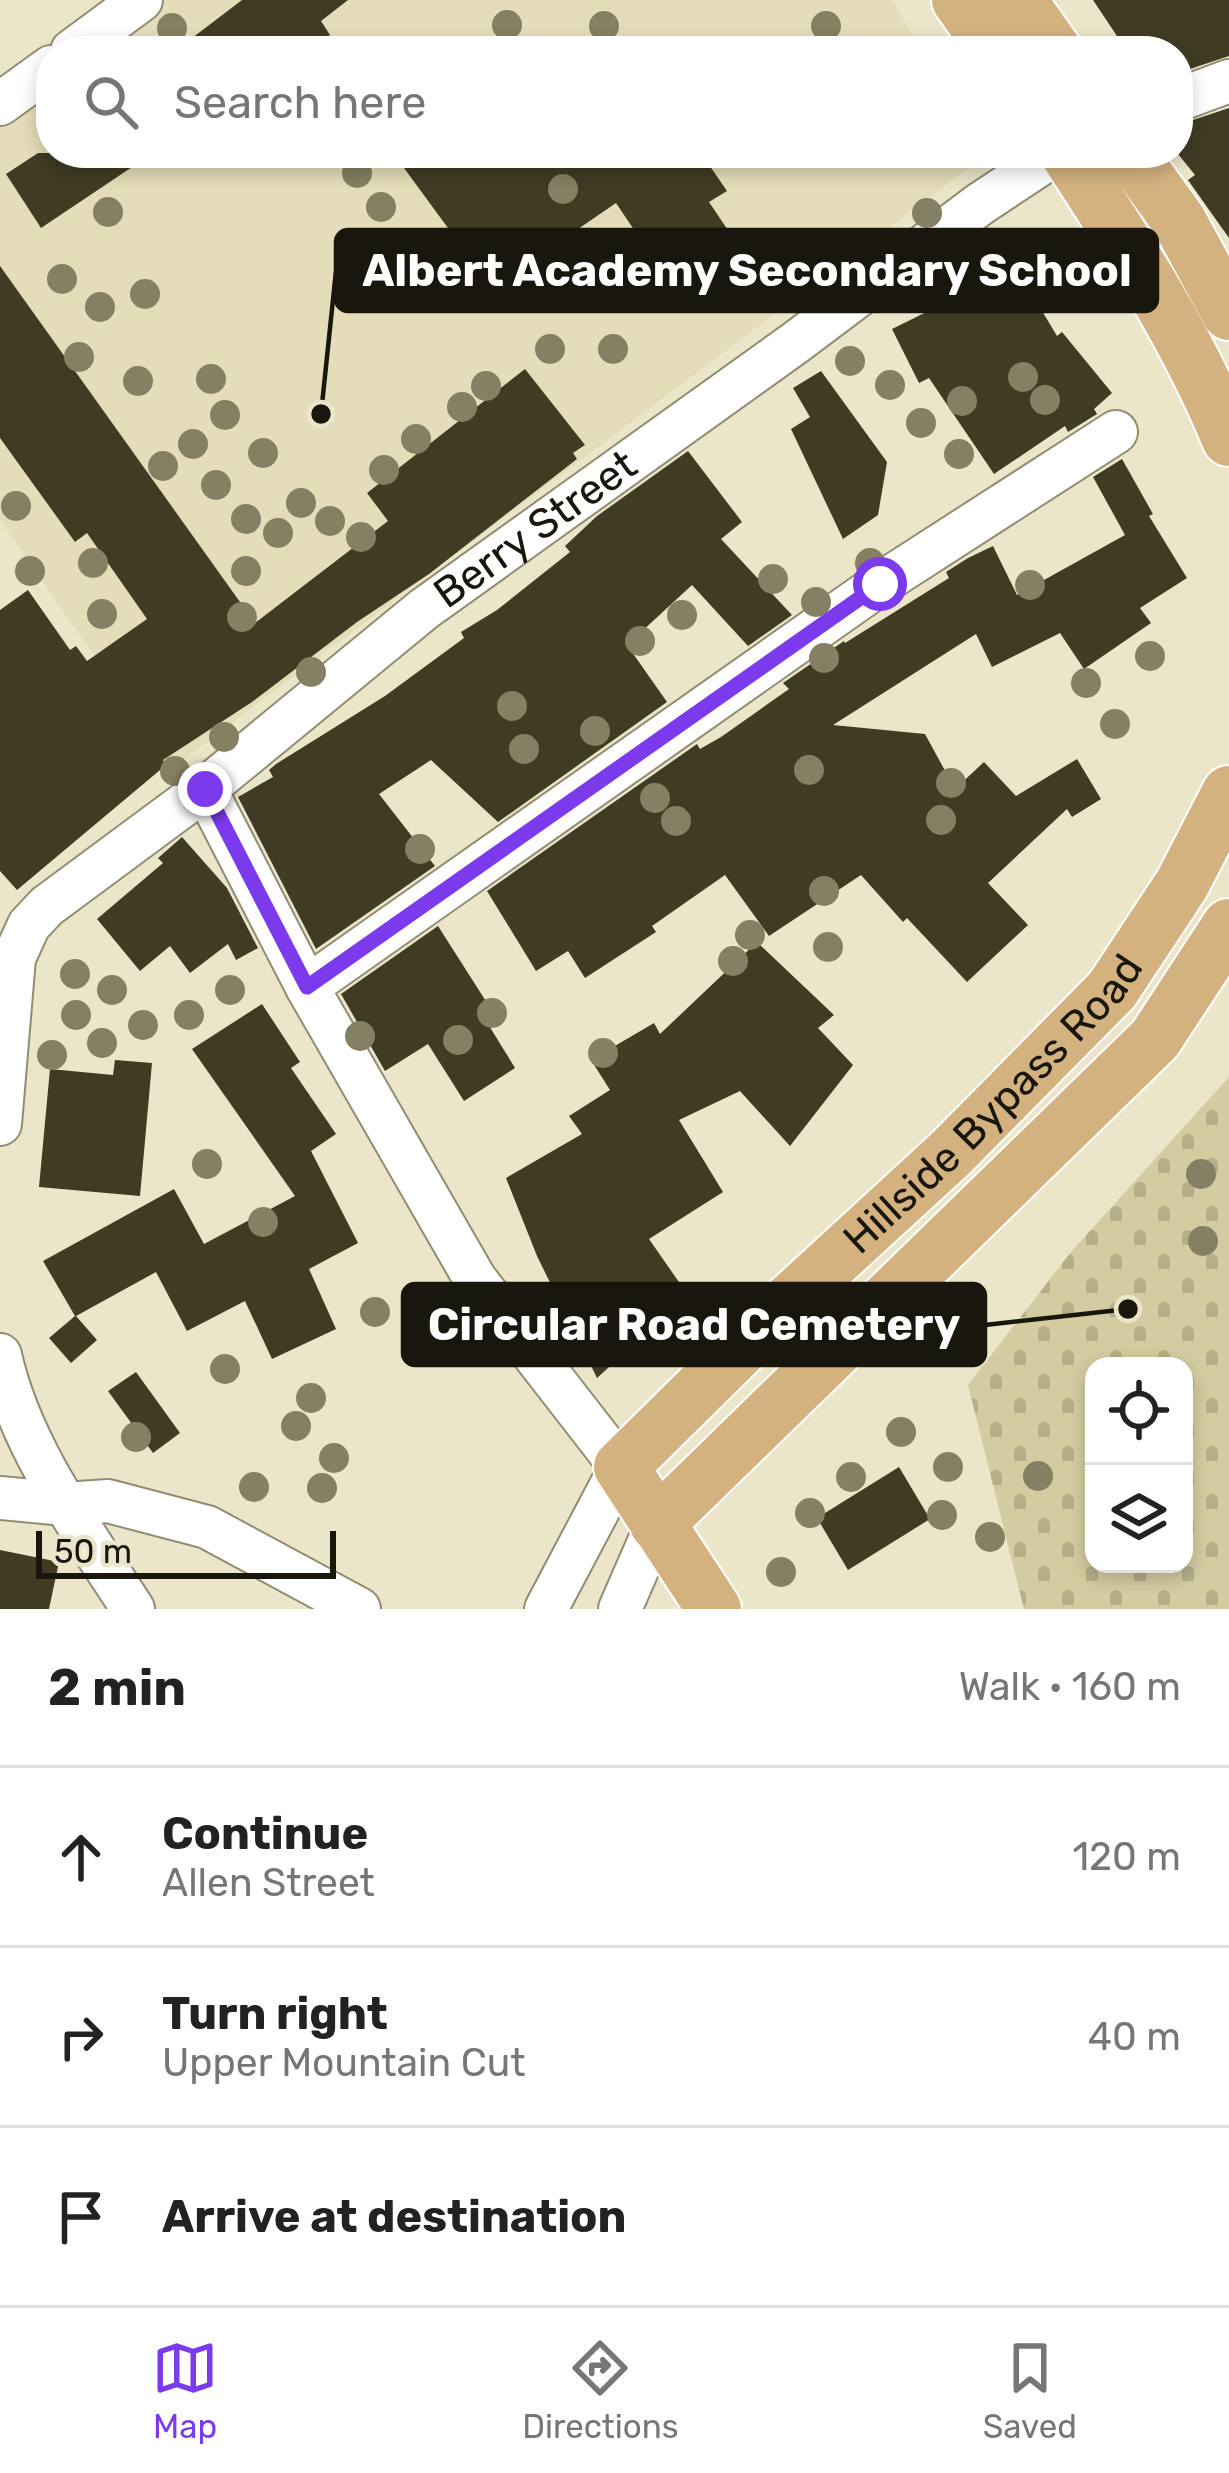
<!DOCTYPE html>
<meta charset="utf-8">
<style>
:root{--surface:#fff;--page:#f2f2f2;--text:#222;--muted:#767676;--line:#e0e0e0;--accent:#7c3aed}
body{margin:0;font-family:Rubik,sans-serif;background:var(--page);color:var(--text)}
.controls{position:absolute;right:36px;bottom:36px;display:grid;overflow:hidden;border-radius:24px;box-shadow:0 6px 18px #0003}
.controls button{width:108px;height:108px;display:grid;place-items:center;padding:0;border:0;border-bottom:3px solid var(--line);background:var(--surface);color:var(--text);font:60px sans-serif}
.scale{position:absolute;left:36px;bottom:30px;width:300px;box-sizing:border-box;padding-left:12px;border:6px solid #19170d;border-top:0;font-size:33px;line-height:42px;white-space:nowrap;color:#19170d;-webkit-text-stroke:9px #ebe6c9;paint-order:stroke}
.stop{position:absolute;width:36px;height:36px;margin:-27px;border:9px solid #7c3aed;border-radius:50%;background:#fff}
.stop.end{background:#7c3aed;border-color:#fff;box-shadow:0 3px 12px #0008}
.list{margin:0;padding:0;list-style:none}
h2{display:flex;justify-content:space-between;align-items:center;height:156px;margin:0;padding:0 48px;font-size:51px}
h2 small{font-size:39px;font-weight:400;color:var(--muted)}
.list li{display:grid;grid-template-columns:78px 1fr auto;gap:36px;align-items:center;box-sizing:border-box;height:180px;padding:0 48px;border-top:3px solid var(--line)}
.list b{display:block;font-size:45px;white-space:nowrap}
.list p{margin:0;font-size:39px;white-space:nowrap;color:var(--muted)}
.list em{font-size:39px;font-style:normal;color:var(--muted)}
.icon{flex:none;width:66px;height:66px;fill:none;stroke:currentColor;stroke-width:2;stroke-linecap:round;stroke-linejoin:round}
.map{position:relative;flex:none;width:1229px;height:1609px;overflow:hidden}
.search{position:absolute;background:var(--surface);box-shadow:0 6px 18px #0003;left:36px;right:36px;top:36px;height:132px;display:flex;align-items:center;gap:30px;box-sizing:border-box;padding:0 42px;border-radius:48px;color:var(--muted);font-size:45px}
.sheet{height:696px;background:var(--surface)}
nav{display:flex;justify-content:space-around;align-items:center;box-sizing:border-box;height:168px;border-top:3px solid var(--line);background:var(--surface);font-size:33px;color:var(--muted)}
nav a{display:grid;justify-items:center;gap:6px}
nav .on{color:var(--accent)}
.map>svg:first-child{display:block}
.built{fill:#e5ddb9}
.cemetery{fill:url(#cemetery-stones);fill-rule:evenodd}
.building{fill:#403b23}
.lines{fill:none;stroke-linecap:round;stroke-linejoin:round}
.minor-casing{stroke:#928c72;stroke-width:46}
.major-casing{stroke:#fff;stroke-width:58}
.minor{stroke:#fff;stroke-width:42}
.major{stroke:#d4b280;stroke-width:54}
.tree{fill:#858063}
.route{stroke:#7c3aed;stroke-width:15}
.labels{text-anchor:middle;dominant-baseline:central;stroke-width:12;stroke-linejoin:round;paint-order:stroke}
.street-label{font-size:42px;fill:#19170d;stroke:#ebe6c9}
.leader{fill:none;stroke:#19170d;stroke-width:4.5}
.callout-dot{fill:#19170d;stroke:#ebe6c9;stroke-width:4.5}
.callout{fill:#19170d;stroke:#19170d;stroke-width:4.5}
.callout-label{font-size:45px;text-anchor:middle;font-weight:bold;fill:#fff}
</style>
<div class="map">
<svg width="1229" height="1609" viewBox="0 0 1229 1609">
<defs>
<pattern id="cemetery-stones" width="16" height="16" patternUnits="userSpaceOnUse" patternTransform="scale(3)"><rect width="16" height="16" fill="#d4cba1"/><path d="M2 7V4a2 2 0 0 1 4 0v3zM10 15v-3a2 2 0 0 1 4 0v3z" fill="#b5ae89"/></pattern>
</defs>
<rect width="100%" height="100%" fill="#ebe6c9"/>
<g class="built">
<path d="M 152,0 L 892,0 L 922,51 L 79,51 Z"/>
<path d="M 51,71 L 51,153 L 981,153 L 983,157 L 172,768 L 0,520 L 0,107 Z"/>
</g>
<path class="cemetery" d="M 1229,1077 L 1229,1609 L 1024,1609 L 968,1385 L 1071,1252 ZM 1094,1366 L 1184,1366 L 1184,1564 L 1094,1564 Z"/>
<g class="building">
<path d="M 242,0 L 348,0 L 321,21 L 330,35 L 306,51 L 175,51 Z"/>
<path d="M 1093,0 L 1229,0 L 1229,56 L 1178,73 L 1178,51 L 1127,51 Z"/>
<path d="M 1229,108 L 1229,238 L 1188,180 L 1195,175 L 1178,154 L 1178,125 Z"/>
<path d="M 38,153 L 153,153 L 41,228 L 6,174 Z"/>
<path d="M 393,153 L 701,153 L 727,191 L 709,202 L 752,266 L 688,310 L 616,203 L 492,288 Z"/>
<path d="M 1008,254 L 1057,336 L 1062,332 L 1112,393 L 1094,409 L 1097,414 L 1068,432 L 1065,426 L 994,474 L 929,378 L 919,383 L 892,329 L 973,289 L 967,278 Z"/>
<path d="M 0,266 L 255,623 L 388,521 L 367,493 L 525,369 L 585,445 L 573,453 L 577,459 L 429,574 L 357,622 L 252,702 L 163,760 L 166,765 L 17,890 L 0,871 L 0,610 L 28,590 L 70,650 L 76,646 L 87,661 L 147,619 L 87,533 L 75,542 L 0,438 Z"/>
<path d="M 821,371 L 887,462 L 878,515 L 843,539 L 791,429 L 810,417 L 793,388 Z"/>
<path d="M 688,451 L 742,522 L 721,539 L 792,615 L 748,646 L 692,585 L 627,645 L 667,702 L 498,822 L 431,760 L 379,794 L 435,866 L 316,949 L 238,797 L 273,777 L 269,770 L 276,764 L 385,696 L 464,638 L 461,632 L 497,610 L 570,552 L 565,546 L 597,516 Z"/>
<path d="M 1122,459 L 1153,514 L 1149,516 L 1187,578 L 1140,608 L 1151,623 L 1084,669 L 1060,633 L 992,667 L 976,634 L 833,725 L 925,734 L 955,789 L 984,762 L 1016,796 L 1077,759 L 1101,799 L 1072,817 L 1067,809 L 988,883 L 1028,925 L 967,982 L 907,918 L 903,922 L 861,875 L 769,936 L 725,875 L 652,926 L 656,932 L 585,978 L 568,951 L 536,971 L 487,891 L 697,744 L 700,749 L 721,737 L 789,689 L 783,683 L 844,641 L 845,643 L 949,578 L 946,572 L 968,558 L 993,546 L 1017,595 L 1125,535 L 1093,477 Z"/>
<path d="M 182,837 L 227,888 L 258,948 L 236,960 L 228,944 L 190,973 L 170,946 L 140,971 L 97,919 L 163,863 L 158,858 Z"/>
<path d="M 438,926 L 489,1006 L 480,1011 L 515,1068 L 464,1101 L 428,1044 L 385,1071 L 341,994 Z"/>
<path d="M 757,942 L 834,1015 L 818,1028 L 853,1065 L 790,1146 L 740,1091 L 679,1120 L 723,1192 L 649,1239 L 688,1295 L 597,1378 L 537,1256 L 506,1178 L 582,1134 L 569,1116 L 610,1090 L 591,1060 L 654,1023 L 660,1034 Z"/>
<path d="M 262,1004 L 300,1062 L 291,1068 L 336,1134 L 311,1151 L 358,1243 L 309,1269 L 336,1329 L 272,1359 L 245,1301 L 187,1331 L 156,1272 L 76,1316 L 97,1340 L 71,1363 L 49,1338 L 75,1316 L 43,1261 L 174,1189 L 204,1244 L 295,1196 L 192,1049 Z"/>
<path d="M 115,1060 L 152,1063 L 140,1196 L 39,1187 L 50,1069 L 113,1075 Z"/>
<path d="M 136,1372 L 180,1433 L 153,1453 L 108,1391 Z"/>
<path d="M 899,1467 L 930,1519 L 848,1570 L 817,1518 Z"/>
<path d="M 0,1550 L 59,1562 L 49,1609 L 0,1609 Z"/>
</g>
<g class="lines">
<g class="minor-casing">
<g id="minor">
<path d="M 72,51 L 141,0"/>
<path d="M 1178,100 L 1229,81"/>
<path d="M 0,104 L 51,67"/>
<path d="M 205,789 L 307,987 L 475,1279 L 621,1467 L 546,1609"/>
<path d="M 307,987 L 880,584 L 1116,432"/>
<path id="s1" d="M 0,1124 L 14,958 L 29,925 L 47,906 L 205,789 L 424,609 L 795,343 L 980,204 L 1057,153"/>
<path d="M 0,1355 C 20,1447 82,1530 133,1609"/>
<path d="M 0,1498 L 65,1504 L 108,1501 L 207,1527 L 359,1609"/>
<path d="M 620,1609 L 657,1524"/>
</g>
</g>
<g class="major-casing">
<g id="major">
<path d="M 959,0 L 995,51"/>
<path d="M 1019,0 L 1055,51"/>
<path d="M 1067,153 C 1127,245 1187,336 1229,439"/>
<path d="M 1130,153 L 1179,221 L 1229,313"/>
<path d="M 657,1524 L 1155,1039 L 1229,926"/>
<path id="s2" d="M 714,1609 L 621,1467 L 778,1312 L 951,1153 L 1112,990 L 1182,884 L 1229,793"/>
</g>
</g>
<use href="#minor" class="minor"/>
<use href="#major" class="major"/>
</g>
<g class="tree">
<circle cx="507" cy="25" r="15"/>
<circle cx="604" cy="26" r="15"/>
<circle cx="826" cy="26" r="15"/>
<circle cx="172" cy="28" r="15"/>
<circle cx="357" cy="173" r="15"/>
<circle cx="563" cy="189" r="15"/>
<circle cx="381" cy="207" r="15"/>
<circle cx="108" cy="212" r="15"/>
<circle cx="927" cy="213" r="15"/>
<circle cx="62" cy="279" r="15"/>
<circle cx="145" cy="294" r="15"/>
<circle cx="100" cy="307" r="15"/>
<circle cx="550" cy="349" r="15"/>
<circle cx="613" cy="349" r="15"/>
<circle cx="79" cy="357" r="15"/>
<circle cx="850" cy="361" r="15"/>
<circle cx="1023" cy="377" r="15"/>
<circle cx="211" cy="379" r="15"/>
<circle cx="138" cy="381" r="15"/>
<circle cx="890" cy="385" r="15"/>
<circle cx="486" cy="386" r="15"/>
<circle cx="1045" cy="400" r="15"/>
<circle cx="962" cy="401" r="15"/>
<circle cx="462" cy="407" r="15"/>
<circle cx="225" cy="415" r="15"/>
<circle cx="921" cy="423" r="15"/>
<circle cx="416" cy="439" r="15"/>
<circle cx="193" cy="444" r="15"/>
<circle cx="263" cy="453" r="15"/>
<circle cx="959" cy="454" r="15"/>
<circle cx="163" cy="466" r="15"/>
<circle cx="384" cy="470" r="15"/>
<circle cx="216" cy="485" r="15"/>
<circle cx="301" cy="503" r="15"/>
<circle cx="16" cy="506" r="15"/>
<circle cx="246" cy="519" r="15"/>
<circle cx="330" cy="521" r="15"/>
<circle cx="278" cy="533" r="15"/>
<circle cx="361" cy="537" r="15"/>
<circle cx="93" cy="563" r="15"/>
<circle cx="870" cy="563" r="15"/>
<circle cx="30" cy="571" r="15"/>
<circle cx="246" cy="571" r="15"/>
<circle cx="773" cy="579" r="15"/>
<circle cx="1030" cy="585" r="15"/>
<circle cx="816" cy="602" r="15"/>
<circle cx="102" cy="614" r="15"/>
<circle cx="682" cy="615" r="15"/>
<circle cx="242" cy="617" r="15"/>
<circle cx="640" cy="641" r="15"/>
<circle cx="1150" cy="656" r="15"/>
<circle cx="824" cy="658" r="15"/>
<circle cx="311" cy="672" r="15"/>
<circle cx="1086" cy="683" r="15"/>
<circle cx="512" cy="706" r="15"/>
<circle cx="1115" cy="724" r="15"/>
<circle cx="595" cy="731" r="15"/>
<circle cx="224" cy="737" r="15"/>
<circle cx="524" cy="749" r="15"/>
<circle cx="809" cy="770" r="15"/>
<circle cx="175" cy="771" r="15"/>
<circle cx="951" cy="783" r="15"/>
<circle cx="655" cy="798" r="15"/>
<circle cx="941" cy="820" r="15"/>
<circle cx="676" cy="821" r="15"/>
<circle cx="420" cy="849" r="15"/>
<circle cx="824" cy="891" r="15"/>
<circle cx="750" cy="935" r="15"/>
<circle cx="828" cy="947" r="15"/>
<circle cx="733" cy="961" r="15"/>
<circle cx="75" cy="974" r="15"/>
<circle cx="112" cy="990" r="15"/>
<circle cx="230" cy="990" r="15"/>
<circle cx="492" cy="1013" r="15"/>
<circle cx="76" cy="1015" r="15"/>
<circle cx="189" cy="1015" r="15"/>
<circle cx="143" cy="1025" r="15"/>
<circle cx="360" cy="1036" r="15"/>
<circle cx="458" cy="1040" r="15"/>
<circle cx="102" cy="1043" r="15"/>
<circle cx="603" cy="1053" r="15"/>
<circle cx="52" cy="1055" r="15"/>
<circle cx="207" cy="1164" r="15"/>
<circle cx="1201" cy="1174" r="15"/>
<circle cx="263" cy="1222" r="15"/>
<circle cx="1203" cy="1241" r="15"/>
<circle cx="375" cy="1312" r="15"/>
<circle cx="225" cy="1369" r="15"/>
<circle cx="311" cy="1398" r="15"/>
<circle cx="296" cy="1426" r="15"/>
<circle cx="901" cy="1432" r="15"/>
<circle cx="136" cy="1437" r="15"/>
<circle cx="334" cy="1458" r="15"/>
<circle cx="948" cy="1467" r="15"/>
<circle cx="1038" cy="1476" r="15"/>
<circle cx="851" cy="1477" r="15"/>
<circle cx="254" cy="1487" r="15"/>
<circle cx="322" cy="1488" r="15"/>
<circle cx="810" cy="1513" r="15"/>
<circle cx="942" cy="1515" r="15"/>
<circle cx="990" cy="1537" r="15"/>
<circle cx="781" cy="1572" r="15"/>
</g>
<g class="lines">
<path class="route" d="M 205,789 L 307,987 L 880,584"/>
</g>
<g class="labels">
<g class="street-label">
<text stroke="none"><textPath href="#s1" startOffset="846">Berry Street</textPath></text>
<text stroke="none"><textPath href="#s2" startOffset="690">Hillside Bypass Road</textPath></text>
</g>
</g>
<path class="leader" d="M321 414L336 271M1128 1309L985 1325"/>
<g class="callout-dot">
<circle cx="321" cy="414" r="12"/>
<circle cx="1128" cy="1309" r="12"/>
</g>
<g class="callout">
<rect x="336" y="230" width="821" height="81" rx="12"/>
<rect x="403" y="1284" width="582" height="81" rx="12"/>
</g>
<g class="callout-label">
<text x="747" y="286">Albert Academy Secondary School</text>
<text x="694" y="1340">Circular Road Cemetery</text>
</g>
</svg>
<div class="controls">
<button><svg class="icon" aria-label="locate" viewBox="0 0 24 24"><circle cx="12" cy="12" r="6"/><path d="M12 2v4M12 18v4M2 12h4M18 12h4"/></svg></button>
<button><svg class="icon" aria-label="layers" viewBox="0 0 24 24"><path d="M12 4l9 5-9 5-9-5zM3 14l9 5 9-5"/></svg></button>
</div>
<div class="scale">50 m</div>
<div class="stop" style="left:880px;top:584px"></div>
<div class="stop end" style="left:205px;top:789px"></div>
<div class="search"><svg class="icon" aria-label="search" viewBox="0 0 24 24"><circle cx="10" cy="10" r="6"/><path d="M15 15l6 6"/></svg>Search here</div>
</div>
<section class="sheet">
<h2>2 min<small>Walk · 160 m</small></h2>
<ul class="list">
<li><svg class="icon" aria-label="ahead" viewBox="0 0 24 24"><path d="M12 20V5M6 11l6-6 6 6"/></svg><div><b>Continue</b><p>Allen Street</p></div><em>120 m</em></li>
<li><svg class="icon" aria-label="right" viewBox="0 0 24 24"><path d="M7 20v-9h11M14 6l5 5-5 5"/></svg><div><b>Turn right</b><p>Upper Mountain Cut</p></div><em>40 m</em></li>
<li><svg class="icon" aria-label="arrive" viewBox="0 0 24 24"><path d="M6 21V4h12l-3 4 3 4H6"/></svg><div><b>Arrive at destination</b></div></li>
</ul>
</section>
<nav>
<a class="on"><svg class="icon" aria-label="map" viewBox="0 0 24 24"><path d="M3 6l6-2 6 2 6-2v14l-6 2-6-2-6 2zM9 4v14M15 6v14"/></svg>Map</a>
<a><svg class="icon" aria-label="directions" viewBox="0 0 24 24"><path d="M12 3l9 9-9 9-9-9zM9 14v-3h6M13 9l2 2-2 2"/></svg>Directions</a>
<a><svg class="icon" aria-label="saved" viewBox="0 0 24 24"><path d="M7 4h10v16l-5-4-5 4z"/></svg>Saved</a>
</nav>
